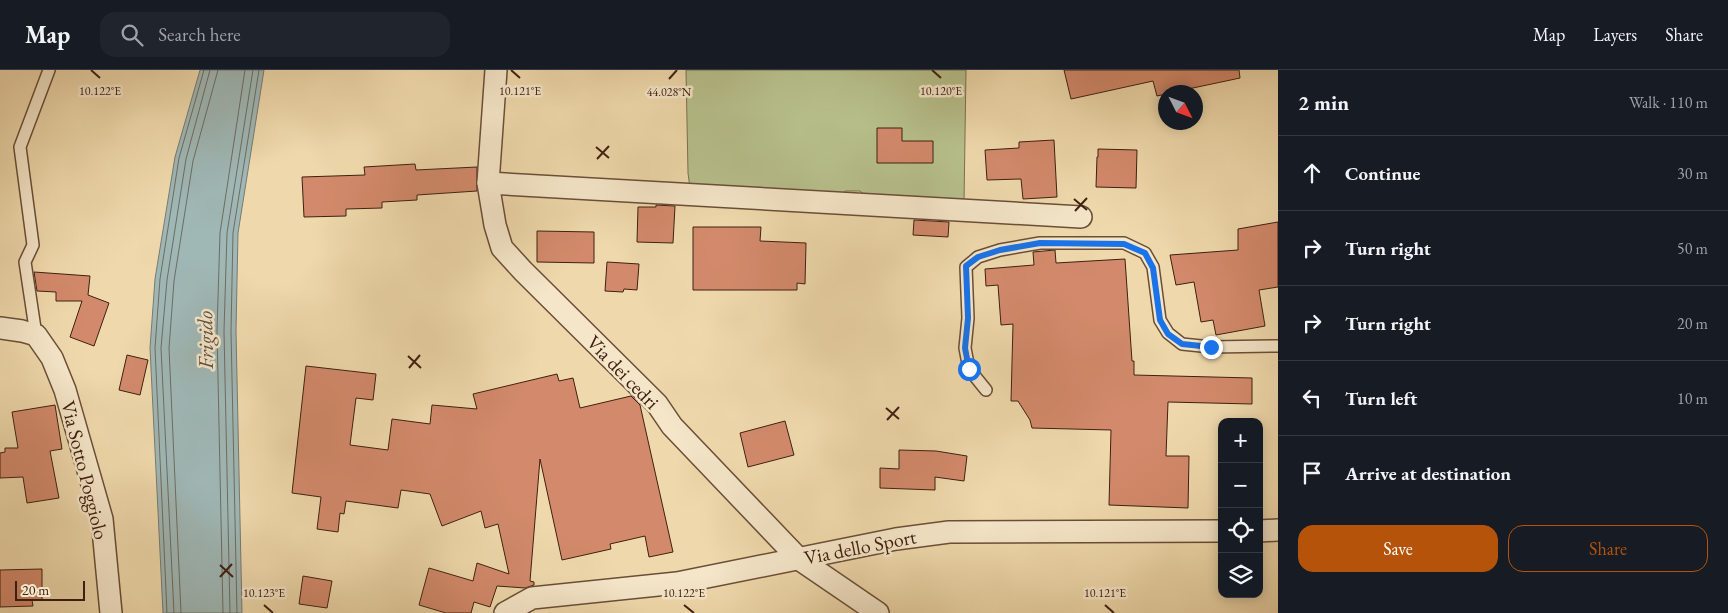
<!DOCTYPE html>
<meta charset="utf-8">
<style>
:root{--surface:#171b24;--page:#20242c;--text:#f1f3f6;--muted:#9ea1a6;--line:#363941;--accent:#b45309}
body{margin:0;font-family:"EB Garamond",serif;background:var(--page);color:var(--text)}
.controls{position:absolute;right:15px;bottom:15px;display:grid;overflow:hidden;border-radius:10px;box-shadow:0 2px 12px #0003}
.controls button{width:45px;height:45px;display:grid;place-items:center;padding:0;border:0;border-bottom:1px solid var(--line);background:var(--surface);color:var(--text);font:25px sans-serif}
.compass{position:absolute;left:1158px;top:15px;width:45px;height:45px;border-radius:50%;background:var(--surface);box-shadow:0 2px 12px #0003;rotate:132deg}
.scale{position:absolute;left:15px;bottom:12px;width:70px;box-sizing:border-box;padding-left:5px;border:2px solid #3e2010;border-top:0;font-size:14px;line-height:18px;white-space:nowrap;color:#3e2010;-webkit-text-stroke:4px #f5e6c9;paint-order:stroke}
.stop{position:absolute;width:15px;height:15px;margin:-11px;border:4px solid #1a73e8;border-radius:50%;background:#fff}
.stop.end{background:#1a73e8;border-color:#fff;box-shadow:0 1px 5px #0008}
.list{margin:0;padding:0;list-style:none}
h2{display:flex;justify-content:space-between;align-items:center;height:65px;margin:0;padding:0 20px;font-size:21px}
h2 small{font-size:16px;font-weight:400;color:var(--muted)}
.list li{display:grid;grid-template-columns:32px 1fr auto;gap:15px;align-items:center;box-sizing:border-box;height:75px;padding:0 20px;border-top:1px solid var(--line)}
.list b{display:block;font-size:19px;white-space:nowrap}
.list em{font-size:16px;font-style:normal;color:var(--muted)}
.actions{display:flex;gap:10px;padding:15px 20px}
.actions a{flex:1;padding:11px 0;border:1px solid var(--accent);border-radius:15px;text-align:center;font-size:18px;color:var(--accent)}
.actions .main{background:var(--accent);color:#fff}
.icon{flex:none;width:28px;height:28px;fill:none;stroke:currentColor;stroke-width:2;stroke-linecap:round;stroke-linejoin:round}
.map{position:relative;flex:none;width:1278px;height:543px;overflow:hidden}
header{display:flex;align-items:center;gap:30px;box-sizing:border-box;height:70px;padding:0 25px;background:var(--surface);border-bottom:1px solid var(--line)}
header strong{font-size:24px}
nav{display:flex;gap:28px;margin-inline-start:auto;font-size:18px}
.search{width:350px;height:45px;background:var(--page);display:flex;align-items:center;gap:12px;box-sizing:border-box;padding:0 18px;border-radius:15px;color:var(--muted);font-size:19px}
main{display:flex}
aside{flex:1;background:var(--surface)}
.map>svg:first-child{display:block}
.green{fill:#b7c08b;stroke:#7a704e}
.water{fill:#9fb7b5;stroke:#787b73}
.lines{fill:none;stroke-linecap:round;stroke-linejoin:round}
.shore{stroke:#6e6c62;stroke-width:1}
.building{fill:#d38a6c;stroke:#3e2010}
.service-casing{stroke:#6a4e37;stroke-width:14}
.minor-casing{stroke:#6a4e37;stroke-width:24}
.service{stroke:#f5e6c9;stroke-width:11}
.minor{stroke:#f5e6c9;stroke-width:21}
.route{stroke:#1a73e8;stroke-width:6}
.ticks{fill:none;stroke:#3e2010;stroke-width:2}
.labels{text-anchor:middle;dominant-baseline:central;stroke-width:5;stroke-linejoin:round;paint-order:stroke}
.street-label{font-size:20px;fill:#3e2010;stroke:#f5e6c9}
.water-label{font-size:21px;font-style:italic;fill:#5b4d42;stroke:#f5e6c9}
.ticks-label{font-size:12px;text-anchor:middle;fill:#3e2010;stroke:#f5e6c9;stroke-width:5;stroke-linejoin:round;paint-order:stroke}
</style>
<header>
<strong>Map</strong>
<div class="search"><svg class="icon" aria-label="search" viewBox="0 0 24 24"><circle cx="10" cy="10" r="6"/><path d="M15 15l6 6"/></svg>Search here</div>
<nav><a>Map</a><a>Layers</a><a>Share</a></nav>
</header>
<main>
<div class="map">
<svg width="1278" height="543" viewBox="0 0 1278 543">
<rect width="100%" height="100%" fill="#efd9ac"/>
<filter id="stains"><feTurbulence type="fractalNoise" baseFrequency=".004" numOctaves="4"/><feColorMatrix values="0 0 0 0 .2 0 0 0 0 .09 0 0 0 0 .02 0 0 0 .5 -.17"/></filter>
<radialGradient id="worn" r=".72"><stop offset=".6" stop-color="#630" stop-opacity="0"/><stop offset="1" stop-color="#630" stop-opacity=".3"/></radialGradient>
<path class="green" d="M 686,0 L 966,0 L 964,132 L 867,127 L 860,121 L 845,121 L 841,126 L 690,118 L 688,103 Z"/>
<path class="water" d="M 200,0 L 264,0 L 238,163 L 236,261 L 242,543 L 163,543 L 150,278 L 155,209 L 175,87 Z"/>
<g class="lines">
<g class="shore">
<path d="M 167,543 L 155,278 L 160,209 L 179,88 L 204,0"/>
<path d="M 174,543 L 161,278 L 167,210 L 186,89 L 210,0"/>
<path d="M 181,543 L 169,278 L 174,211 L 193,91 L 218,0"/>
<path d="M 223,543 L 217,261 L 220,163 L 245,0"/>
<path d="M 230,543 L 224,261 L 227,163 L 253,0"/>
<path d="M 237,543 L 231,261 L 233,163 L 259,0"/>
</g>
</g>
<g class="building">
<path d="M 1064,0 L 1239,0 L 1240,8 L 1174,22 L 1166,22 L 1166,24 L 1157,26 L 1153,11 L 1071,29 Z"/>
<path d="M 877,58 L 902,58 L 902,71 L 933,71 L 933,93 L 877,93 Z"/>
<path d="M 1054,70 L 1057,127 L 1023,129 L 1021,109 L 987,110 L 985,80 L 1019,78 L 1019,72 Z"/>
<path d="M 1098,79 L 1137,80 L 1136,118 L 1096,117 L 1097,87 L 1098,87 Z"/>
<path d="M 415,94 L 416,100 L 477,97 L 477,121 L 417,125 L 417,130 L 382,132 L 382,138 L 346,139 L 346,146 L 304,147 L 302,107 L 365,105 L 364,97 Z"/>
<path d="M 656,135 L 675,136 L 673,173 L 637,172 L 638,137 L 656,137 Z"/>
<path d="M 914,150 L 949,152 L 948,167 L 913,165 Z"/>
<path d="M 1278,152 L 1278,217 L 1259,220 L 1265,256 L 1216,265 L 1213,250 L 1201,252 L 1194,212 L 1176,215 L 1170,185 L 1238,180 L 1238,159 Z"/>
<path d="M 693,157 L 761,157 L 760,171 L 806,173 L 805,214 L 797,213 L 797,220 L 693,220 Z"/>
<path d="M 537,161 L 594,162 L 594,193 L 537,192 Z"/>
<path d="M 1055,180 L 1056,193 L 1125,189 L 1132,291 L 1134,291 L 1134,305 L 1252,308 L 1252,334 L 1168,332 L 1166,386 L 1189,386 L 1188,438 L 1109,435 L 1111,360 L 1032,358 L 1030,350 L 1018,331 L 1011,331 L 1013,254 L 1001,255 L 998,215 L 986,216 L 985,199 L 1034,195 L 1033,182 Z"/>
<path d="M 607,192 L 639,194 L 637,220 L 624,219 L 623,222 L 605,221 Z"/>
<path d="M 34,202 L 90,206 L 88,225 L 109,233 L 94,276 L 70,267 L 82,231 L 56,231 L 56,222 L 37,221 Z"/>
<path d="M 127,285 L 148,290 L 140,325 L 119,320 Z"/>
<path d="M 306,296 L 376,304 L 373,330 L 356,328 L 350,375 L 388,380 L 392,349 L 430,354 L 432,335 L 477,339 L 473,324 L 557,304 L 559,311 L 573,308 L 580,338 L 631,326 L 640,335 L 673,482 L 649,487 L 645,466 L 610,474 L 611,479 L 562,490 L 540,389 L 530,511 L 534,512 L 534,515 L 525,518 L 497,516 L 490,537 L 474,532 L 471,543 L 446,543 L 419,535 L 429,498 L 473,511 L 477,493 L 509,504 L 498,454 L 485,458 L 481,441 L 442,456 L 430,424 L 401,420 L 398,438 L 346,431 L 344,444 L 340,443 L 338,462 L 317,459 L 321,427 L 292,423 Z"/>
<path d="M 55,335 L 62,379 L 50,381 L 59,428 L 27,433 L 23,407 L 0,408 L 0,383 L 5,382 L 5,378 L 18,378 L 12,342 Z"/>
<path d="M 785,351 L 794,385 L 748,397 L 740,363 Z"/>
<path d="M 899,380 L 936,381 L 967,386 L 964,411 L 935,407 L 935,420 L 880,418 L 880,398 L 899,399 Z"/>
<path d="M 42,499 L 42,530 L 32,530 L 33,536 L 0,537 L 0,500 Z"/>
<path d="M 303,506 L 332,511 L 327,538 L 299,534 Z"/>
</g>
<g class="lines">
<g class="service-casing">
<g id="service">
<path d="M 36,265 L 25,192 L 33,175 L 20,77 L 49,0"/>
<path d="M 986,320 L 969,299 L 965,278 L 968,248 L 966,197 L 978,187 L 1000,180 L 1040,173 L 1124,173 L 1145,183 L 1153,197 L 1160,250 L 1168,263 L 1182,274 L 1211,277 L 1278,276"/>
</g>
</g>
<g class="minor-casing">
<g id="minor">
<path d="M 496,0 L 488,113 L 495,155 L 502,178 L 523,201 L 657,334 L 672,356 L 799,489 L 878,543"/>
<path d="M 488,113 L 1081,147"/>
<path d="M 0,258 L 22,261 L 36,265 L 52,288 L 65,320 L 102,449 L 111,543"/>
<path d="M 1259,461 L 1278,460"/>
<path d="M 505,543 L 532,528 L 677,513 L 896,469 L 949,462 L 1222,461"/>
</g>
</g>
<use href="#service" class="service"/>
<use href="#minor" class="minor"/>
</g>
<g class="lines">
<path class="route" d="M 969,299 L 965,278 L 968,248 L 966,196 L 978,187 L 1000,180 L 1040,173 L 1124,174 L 1145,183 L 1153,198 L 1160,250 L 1168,264 L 1182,274 L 1211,277"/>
</g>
<path class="ticks" d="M 91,0 L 100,8M 511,0 L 520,8M 932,0 L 941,8M 669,9 L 677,0M 596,77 L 609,88M 597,89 L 609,76M 1074,129 L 1087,140M 1075,141 L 1087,128M 408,286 L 421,298M 409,298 L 420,285M 886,338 L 899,349M 887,350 L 899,337M 220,495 L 233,507M 220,507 L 232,494M 264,535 L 273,543M 684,535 L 694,543M 1105,535 L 1114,543"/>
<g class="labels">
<g class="street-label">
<text transform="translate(623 302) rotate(46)">Via dei cedri</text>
<text transform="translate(85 400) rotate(76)">Via Sotto Poggiolo</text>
<text transform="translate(860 477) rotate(-11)">Via dello Sport</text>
</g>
<g class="water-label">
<text transform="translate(205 270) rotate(-91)">Frigido</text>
</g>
</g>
<g class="ticks-label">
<text x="100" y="25">10.122°E</text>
<text x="520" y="25">10.121°E</text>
<text x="941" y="25">10.120°E</text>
<text x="669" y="26">44.028°N</text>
<text x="264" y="527">10.123°E</text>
<text x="684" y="527">10.122°E</text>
<text x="1105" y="527">10.121°E</text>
</g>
<rect width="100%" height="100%" filter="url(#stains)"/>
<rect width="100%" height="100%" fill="url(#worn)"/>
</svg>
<div class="controls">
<button>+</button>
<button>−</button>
<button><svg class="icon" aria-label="locate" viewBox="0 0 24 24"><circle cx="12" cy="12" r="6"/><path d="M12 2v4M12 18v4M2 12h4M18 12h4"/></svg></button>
<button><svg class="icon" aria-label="layers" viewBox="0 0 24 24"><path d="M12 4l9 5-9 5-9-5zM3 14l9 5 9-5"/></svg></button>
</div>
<svg class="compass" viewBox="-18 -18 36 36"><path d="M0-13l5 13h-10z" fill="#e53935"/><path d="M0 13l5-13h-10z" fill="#9ea1a6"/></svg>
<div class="scale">20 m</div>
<div class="stop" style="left:969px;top:299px"></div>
<div class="stop end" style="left:1211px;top:277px"></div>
</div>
<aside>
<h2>2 min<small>Walk · 110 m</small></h2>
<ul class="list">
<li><svg class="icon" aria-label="ahead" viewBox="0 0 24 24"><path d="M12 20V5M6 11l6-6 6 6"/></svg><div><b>Continue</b></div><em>30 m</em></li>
<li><svg class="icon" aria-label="right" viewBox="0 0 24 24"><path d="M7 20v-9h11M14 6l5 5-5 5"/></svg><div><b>Turn right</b></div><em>50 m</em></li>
<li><svg class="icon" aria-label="right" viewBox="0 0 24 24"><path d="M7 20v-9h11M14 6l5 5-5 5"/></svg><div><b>Turn right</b></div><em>20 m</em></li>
<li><svg class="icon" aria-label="left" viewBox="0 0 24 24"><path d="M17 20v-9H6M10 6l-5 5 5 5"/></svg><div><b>Turn left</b></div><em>10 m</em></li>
<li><svg class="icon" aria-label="arrive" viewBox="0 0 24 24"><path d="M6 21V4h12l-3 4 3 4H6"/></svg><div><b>Arrive at destination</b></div></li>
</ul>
<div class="actions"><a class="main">Save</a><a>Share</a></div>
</aside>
</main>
